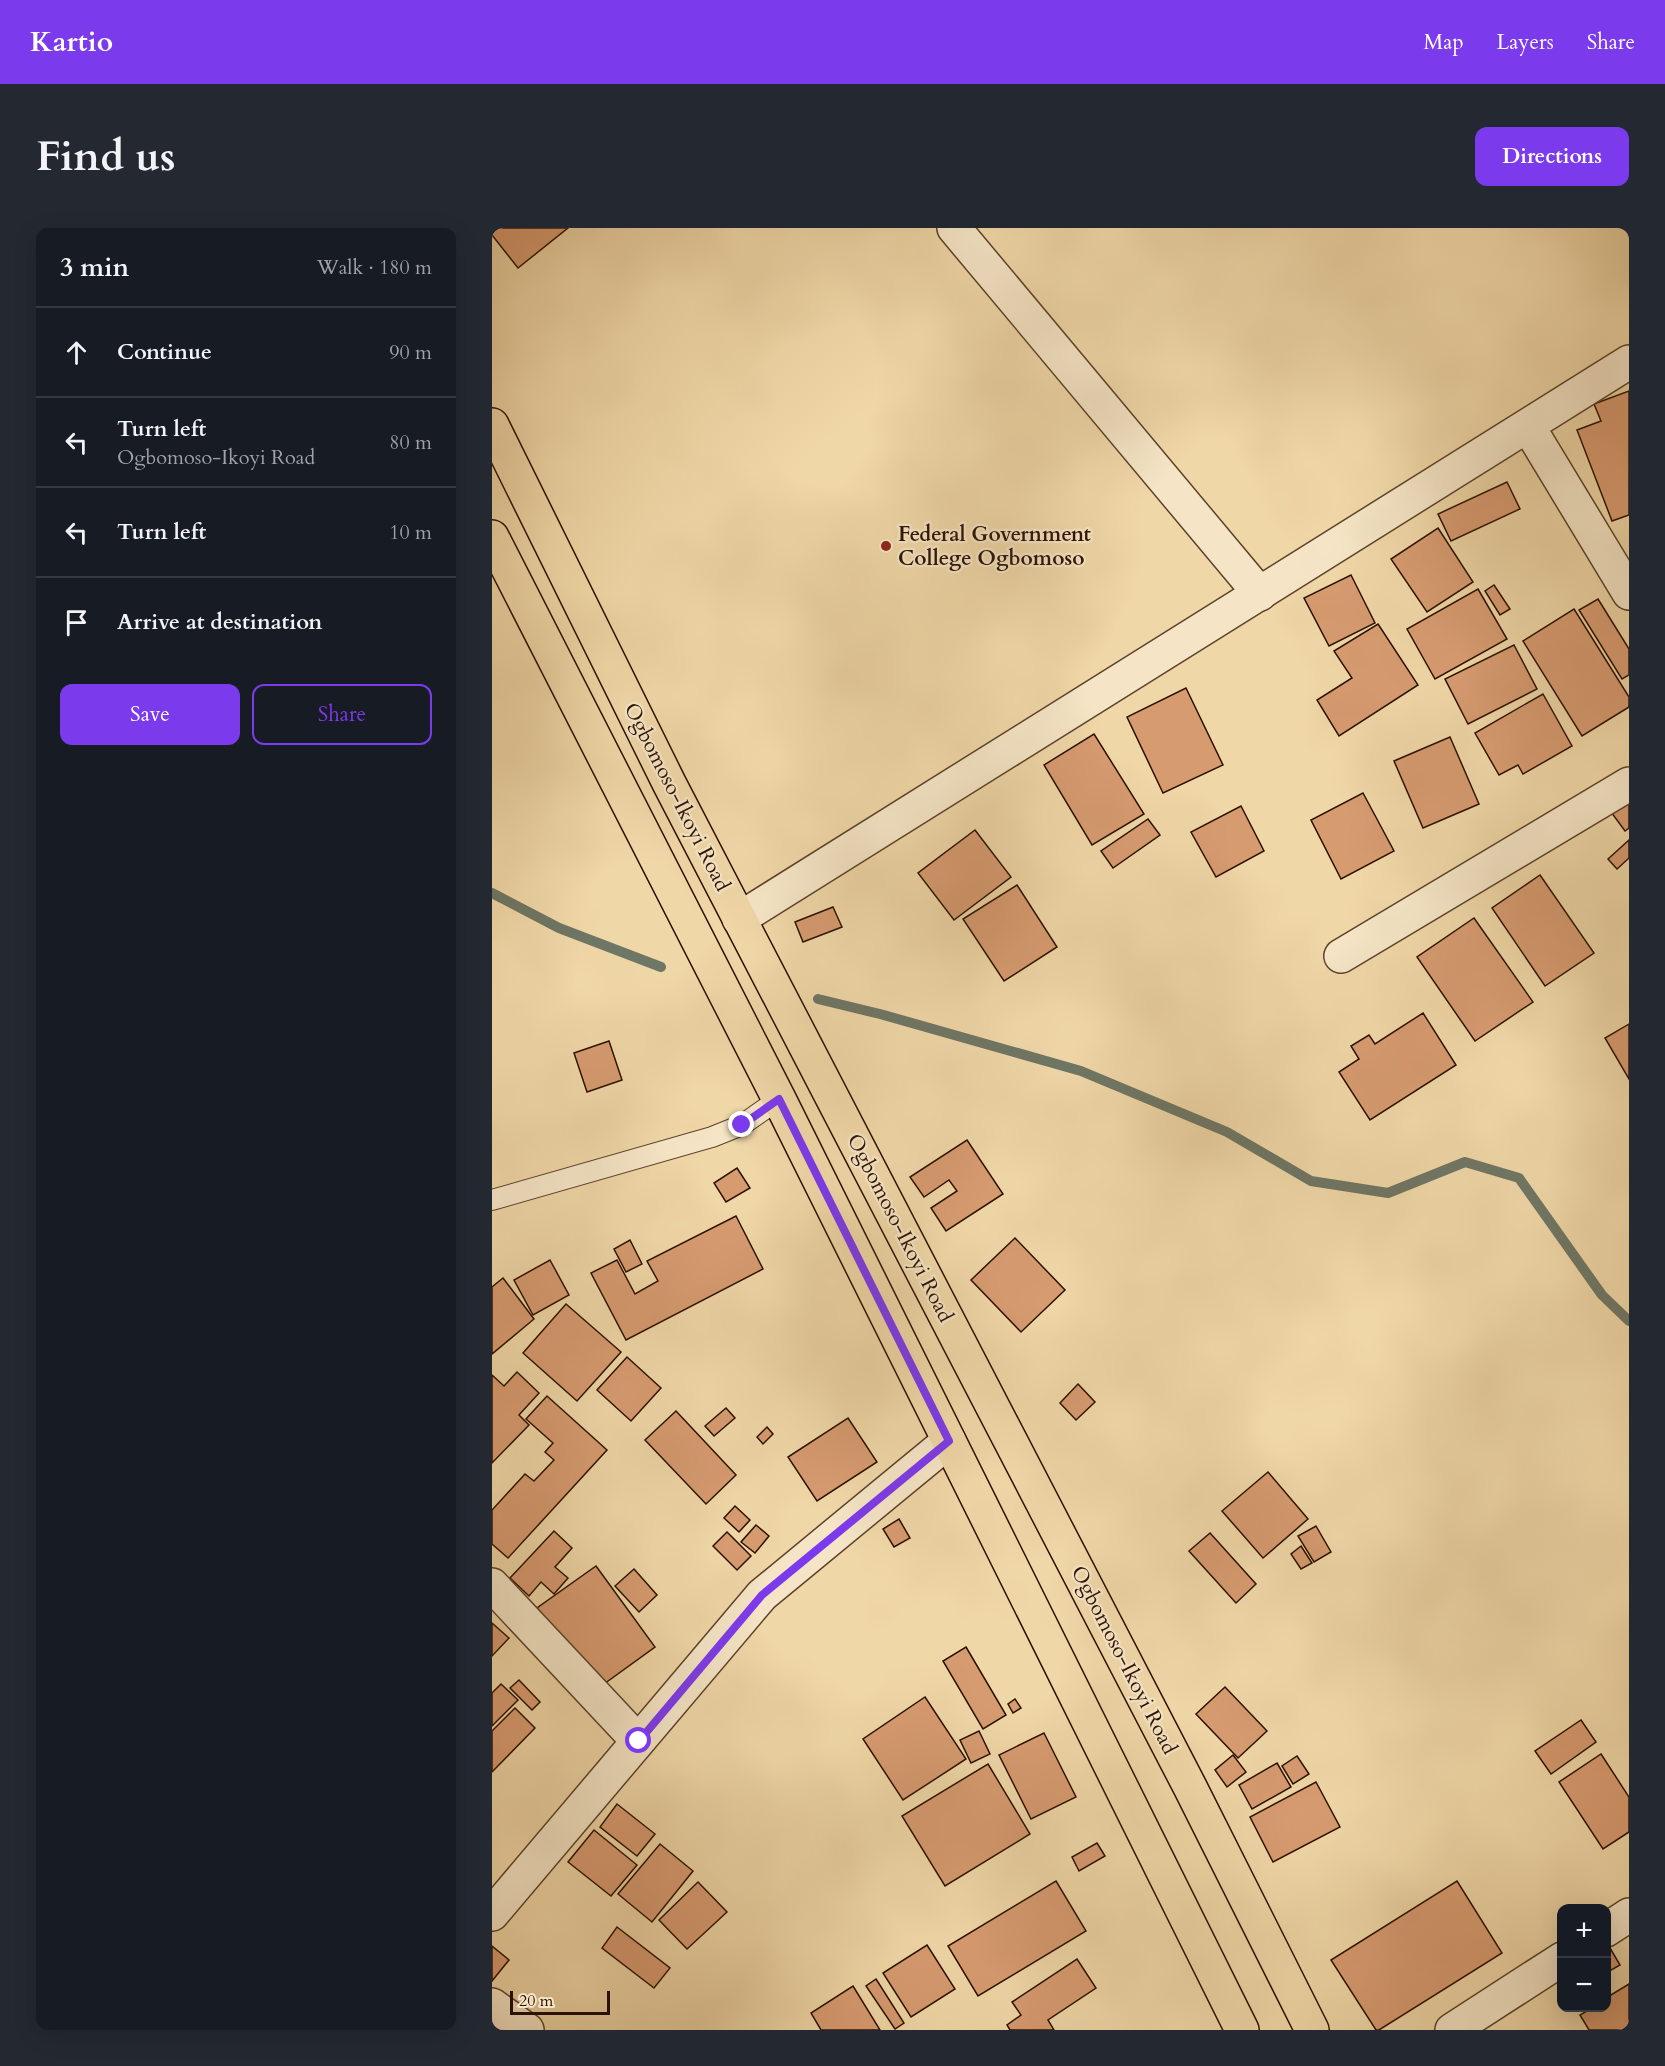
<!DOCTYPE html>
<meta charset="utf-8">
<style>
:root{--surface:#171b24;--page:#242831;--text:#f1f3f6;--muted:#9ea1a6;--line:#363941;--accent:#7c3aed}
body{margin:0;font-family:Cardo,serif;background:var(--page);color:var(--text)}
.controls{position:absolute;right:18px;bottom:18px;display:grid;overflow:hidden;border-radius:12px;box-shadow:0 6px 24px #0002}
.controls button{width:54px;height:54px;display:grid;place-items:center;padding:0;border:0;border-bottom:2px solid var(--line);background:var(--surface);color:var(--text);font:30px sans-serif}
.scale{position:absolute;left:18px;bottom:15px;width:100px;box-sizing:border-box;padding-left:6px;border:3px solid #2b1100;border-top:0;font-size:16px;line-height:21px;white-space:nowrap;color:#2b1100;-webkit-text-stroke:4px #f5e5c6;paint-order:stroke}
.stop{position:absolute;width:18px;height:18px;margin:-14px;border:4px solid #7c3aed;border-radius:50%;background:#fff}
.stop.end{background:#7c3aed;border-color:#fff;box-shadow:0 2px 6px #0008}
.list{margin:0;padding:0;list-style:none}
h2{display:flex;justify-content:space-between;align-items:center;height:78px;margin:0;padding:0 24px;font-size:26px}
h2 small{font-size:20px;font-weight:400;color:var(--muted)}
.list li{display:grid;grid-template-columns:39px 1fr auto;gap:18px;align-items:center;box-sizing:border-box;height:90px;padding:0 24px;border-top:2px solid var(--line)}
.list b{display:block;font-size:22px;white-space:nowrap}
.list p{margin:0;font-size:20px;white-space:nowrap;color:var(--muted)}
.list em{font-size:20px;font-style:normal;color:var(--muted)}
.actions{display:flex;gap:12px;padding:18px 24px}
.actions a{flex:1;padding:14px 0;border:2px solid var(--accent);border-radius:12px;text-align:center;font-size:21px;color:var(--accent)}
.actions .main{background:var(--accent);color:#fff}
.icon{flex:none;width:33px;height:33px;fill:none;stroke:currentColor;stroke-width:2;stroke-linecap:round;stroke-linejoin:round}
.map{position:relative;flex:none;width:1137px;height:1802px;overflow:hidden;border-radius:12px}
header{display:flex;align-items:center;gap:36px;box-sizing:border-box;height:84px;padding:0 30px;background:var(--accent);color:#fff}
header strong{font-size:28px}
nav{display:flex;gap:33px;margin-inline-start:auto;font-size:21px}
.intro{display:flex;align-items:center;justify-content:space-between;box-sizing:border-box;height:144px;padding:0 36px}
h1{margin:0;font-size:42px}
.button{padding:15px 27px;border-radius:12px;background:var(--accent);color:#fff;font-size:21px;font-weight:700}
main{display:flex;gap:36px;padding:0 36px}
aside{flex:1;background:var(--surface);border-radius:12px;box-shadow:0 6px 24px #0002}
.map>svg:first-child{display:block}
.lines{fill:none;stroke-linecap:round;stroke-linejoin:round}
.stream{stroke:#6e7665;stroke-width:10}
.building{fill:#d79b70;stroke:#2b1100;stroke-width:1.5}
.service-casing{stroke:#5c422a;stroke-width:22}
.minor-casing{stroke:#5c422a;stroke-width:36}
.primary-casing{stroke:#2b1100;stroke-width:36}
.service{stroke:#f5e5c6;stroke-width:20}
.minor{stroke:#f5e5c6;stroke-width:33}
.primary{stroke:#f0d7a7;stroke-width:33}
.route{stroke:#7c3aed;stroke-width:8}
.poi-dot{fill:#8f2418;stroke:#f5e5c6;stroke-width:2}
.labels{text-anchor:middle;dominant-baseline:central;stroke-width:4.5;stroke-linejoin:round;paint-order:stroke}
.poi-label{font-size:21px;font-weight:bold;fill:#2b1100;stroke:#f5e5c6;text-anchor:start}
.street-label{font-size:21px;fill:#2b1100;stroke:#f5e5c6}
</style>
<header>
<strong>Kartio</strong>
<nav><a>Map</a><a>Layers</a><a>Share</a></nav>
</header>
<div class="intro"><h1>Find us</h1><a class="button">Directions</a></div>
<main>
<aside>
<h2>3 min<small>Walk · 180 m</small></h2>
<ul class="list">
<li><svg class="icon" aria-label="ahead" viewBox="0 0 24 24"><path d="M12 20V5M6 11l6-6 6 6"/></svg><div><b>Continue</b></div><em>90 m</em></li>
<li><svg class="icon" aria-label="left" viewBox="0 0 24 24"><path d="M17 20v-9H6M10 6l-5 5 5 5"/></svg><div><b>Turn left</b><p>Ogbomoso-Ikoyi Road</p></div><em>80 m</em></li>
<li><svg class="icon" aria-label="left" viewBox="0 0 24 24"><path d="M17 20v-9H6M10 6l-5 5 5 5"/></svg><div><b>Turn left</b></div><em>10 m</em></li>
<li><svg class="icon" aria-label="arrive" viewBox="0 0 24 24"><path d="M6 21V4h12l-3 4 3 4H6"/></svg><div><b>Arrive at destination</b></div></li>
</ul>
<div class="actions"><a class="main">Save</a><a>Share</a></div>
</aside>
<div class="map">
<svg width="1137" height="1802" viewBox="0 0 1137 1802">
<rect width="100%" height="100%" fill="#f0d7a7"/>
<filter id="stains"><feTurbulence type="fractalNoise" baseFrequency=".00333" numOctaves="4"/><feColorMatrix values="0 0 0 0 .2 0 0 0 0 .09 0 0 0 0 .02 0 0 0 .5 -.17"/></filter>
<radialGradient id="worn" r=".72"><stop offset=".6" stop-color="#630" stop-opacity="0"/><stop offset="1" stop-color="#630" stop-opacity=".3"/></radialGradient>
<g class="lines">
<g class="stream">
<path d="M 0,665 L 67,700 L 169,739"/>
<path d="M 326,771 L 388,786 L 589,843 L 735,904 L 819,953 L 896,965 L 973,934 L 1027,950 L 1110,1067 L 1137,1093"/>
</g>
</g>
<g class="building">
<path d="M 0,0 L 76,0 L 26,40 L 0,7 Z"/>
<path d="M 1137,163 L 1137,287 L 1120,293 L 1085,202 L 1109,193 L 1102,176 Z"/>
<path d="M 1015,254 L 1028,281 L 959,313 L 946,286 Z"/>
<path d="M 946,300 L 981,354 L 935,384 L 899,331 Z"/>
<path d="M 859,347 L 883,395 L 837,418 L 812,370 Z"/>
<path d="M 1002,357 L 1018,381 L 1008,387 L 993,363 Z"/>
<path d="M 986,361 L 1015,411 L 943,451 L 915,401 Z"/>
<path d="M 1106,371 L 1137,421 L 1137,447 L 1130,451 L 1087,382 Z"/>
<path d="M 1082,381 L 1137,469 L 1137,479 L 1090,508 L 1031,413 Z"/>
<path d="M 886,396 L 926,457 L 847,508 L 825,472 L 860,450 L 842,423 Z"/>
<path d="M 1022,417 L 1045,461 L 976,496 L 953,451 Z"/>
<path d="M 694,460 L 731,537 L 671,565 L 635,489 Z"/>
<path d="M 1051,466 L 1080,518 L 1031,546 L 1026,537 L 1007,547 L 983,505 Z"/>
<path d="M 602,506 L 652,586 L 600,617 L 552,537 Z"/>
<path d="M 958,509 L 987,576 L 931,600 L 902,533 Z"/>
<path d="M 871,565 L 902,623 L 849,651 L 819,592 Z"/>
<path d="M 1137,571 L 1137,600 L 1133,603 L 1119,584 Z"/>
<path d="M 749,578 L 772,623 L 724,649 L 699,604 Z"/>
<path d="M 656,591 L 668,607 L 621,640 L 609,623 Z"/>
<path d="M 483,602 L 519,649 L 462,692 L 426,645 Z"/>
<path d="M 1137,612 L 1137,630 L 1125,641 L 1116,631 Z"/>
<path d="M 1048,647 L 1102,725 L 1053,758 L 1000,680 Z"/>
<path d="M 525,657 L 565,719 L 512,753 L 471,691 Z"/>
<path d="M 341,679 L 350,699 L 311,714 L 303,694 Z"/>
<path d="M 982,690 L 1041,774 L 983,813 L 925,729 Z"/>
<path d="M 931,785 L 964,837 L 878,892 L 847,844 L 867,831 L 859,818 L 877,807 L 883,816 Z"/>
<path d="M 1137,796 L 1137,851 L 1113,810 Z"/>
<path d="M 117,813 L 130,852 L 95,864 L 82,825 Z"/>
<path d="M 475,912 L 511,966 L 454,1003 L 439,980 L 465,963 L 457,952 L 432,969 L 418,949 Z"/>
<path d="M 245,940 L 258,960 L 234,974 L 222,955 Z"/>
<path d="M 244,988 L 271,1041 L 134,1112 L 99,1045 L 125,1032 L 143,1066 L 166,1053 L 155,1033 Z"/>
<path d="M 523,1010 L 573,1062 L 529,1104 L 479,1052 Z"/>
<path d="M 138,1012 L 150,1036 L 134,1044 L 122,1021 Z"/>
<path d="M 58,1032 L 77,1067 L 41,1087 L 22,1052 Z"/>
<path d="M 11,1050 L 42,1091 L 0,1126 L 0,1059 Z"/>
<path d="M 74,1076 L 129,1124 L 85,1173 L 31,1125 Z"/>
<path d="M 135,1129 L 169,1160 L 139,1193 L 105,1162 Z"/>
<path d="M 25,1144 L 47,1165 L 27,1187 L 37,1197 L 0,1235 L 0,1147 L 12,1158 Z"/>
<path d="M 586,1156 L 603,1174 L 584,1192 L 568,1175 Z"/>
<path d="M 55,1168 L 115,1222 L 16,1330 L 0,1316 L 0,1282 L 33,1246 L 42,1253 L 62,1232 L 53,1224 L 61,1215 L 34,1191 Z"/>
<path d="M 234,1180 L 243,1190 L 222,1208 L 213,1198 Z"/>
<path d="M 184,1183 L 244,1247 L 214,1276 L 153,1212 Z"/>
<path d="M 356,1190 L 385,1234 L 325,1273 L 296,1229 Z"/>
<path d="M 275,1199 L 281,1206 L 271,1216 L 265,1209 Z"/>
<path d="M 776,1244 L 816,1291 L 771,1330 L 730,1283 Z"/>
<path d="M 243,1278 L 258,1292 L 247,1304 L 232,1290 Z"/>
<path d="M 407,1291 L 418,1310 L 402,1319 L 391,1301 Z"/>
<path d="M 264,1297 L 277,1308 L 263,1325 L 249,1314 Z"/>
<path d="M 824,1298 L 839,1324 L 822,1334 L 806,1308 Z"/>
<path d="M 62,1303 L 80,1320 L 63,1339 L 76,1350 L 62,1366 L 49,1354 L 37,1368 L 18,1350 Z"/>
<path d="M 235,1304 L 259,1328 L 245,1342 L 221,1318 Z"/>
<path d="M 718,1305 L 764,1356 L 744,1375 L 697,1323 Z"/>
<path d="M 809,1318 L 820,1335 L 809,1341 L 799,1326 Z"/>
<path d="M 104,1338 L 163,1419 L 105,1461 L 45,1380 Z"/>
<path d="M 142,1341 L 165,1367 L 147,1384 L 123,1358 Z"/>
<path d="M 0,1395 L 17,1410 L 0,1428 Z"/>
<path d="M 474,1419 L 514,1487 L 491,1501 L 451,1433 Z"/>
<path d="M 27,1452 L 48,1474 L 40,1482 L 18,1460 Z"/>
<path d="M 9,1456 L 26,1472 L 0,1498 L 0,1465 Z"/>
<path d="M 733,1459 L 775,1503 L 746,1530 L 704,1486 Z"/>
<path d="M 433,1469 L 474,1531 L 411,1572 L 371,1511 Z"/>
<path d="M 523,1471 L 529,1480 L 521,1485 L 516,1476 Z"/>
<path d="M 23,1480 L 43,1500 L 0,1544 L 0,1503 Z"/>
<path d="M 1089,1492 L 1104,1514 L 1059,1546 L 1043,1523 Z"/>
<path d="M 487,1503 L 498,1526 L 479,1535 L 468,1512 Z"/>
<path d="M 552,1505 L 584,1569 L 539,1591 L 507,1527 Z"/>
<path d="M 1109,1526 L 1137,1569 L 1137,1604 L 1111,1621 L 1067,1554 Z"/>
<path d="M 741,1527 L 754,1544 L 735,1559 L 723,1542 Z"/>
<path d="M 805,1528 L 817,1546 L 801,1556 L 790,1538 Z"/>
<path d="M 785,1535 L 799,1559 L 760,1581 L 747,1557 Z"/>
<path d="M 496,1536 L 538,1606 L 453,1658 L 410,1588 Z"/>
<path d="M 824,1554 L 848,1599 L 781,1634 L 758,1589 Z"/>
<path d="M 125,1576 L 163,1606 L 145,1628 L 108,1599 Z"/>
<path d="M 102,1602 L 145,1637 L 119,1668 L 76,1634 Z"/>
<path d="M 605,1615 L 613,1628 L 587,1643 L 580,1629 Z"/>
<path d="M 168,1616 L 201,1643 L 160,1694 L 126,1666 Z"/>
<path d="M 564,1653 L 594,1703 L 486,1768 L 456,1718 Z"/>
<path d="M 965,1653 L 1010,1725 L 887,1802 L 884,1802 L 839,1732 Z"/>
<path d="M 206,1654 L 235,1684 L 195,1721 L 167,1692 Z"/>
<path d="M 125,1699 L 178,1740 L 162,1760 L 110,1720 Z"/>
<path d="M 435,1717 L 463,1761 L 419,1789 L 391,1745 Z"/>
<path d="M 0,1718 L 17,1732 L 0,1753 Z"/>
<path d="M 1118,1720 L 1128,1737 L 1114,1745 L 1114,1722 Z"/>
<path d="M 585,1731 L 604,1760 L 556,1792 L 562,1802 L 518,1802 L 515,1797 L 529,1787 L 520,1774 Z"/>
<path d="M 384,1751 L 412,1795 L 403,1801 L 374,1758 Z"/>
<path d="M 1137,1756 L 1137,1802 L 1097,1802 L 1088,1787 L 1100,1780 L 1114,1780 L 1114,1770 Z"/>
<path d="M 361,1758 L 388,1802 L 329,1802 L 319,1785 Z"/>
</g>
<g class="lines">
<g class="service-casing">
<path id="service" d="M 0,972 L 220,909 L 250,897 L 287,871"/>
</g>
<g class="minor-casing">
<g id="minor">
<path d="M 462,0 L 768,366"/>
<path d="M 1036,198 L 1137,365"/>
<path d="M 247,691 L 1137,134"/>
<path d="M 849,728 L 1137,556"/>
<path d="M 0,1357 L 146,1513"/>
<path d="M 0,1686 L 270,1367 L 457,1213"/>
<path d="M 1114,1702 L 1137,1687"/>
<path d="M 0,1777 L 35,1802"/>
<path d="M 960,1802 L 1070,1731"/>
</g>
</g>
<g class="primary-casing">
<g id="primary">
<path d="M 0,197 L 177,555 L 698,1559 L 820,1802"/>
<path d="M 0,309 L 287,871 L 750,1802"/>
</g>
</g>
<use href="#service" class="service"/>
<use href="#minor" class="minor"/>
<use href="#primary" class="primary"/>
</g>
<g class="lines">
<path class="route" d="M 147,1513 L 270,1367 L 457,1213 L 287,871 L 250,897"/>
</g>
<circle class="poi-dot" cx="394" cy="318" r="6"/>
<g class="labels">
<g class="poi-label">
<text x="406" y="306">Federal Government<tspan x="406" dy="24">College Ogbomoso</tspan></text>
</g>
<g class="street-label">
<text transform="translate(185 569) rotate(63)">Ogbomoso-Ikoyi Road</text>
<text transform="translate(408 1000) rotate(63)">Ogbomoso-Ikoyi Road</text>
<text transform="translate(632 1432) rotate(63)">Ogbomoso-Ikoyi Road</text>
</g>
</g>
<rect width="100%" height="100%" filter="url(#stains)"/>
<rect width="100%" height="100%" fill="url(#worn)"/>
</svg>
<div class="controls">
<button>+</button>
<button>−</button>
</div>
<div class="scale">20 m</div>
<div class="stop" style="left:147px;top:1513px"></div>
<div class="stop end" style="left:250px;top:897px"></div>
</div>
</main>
